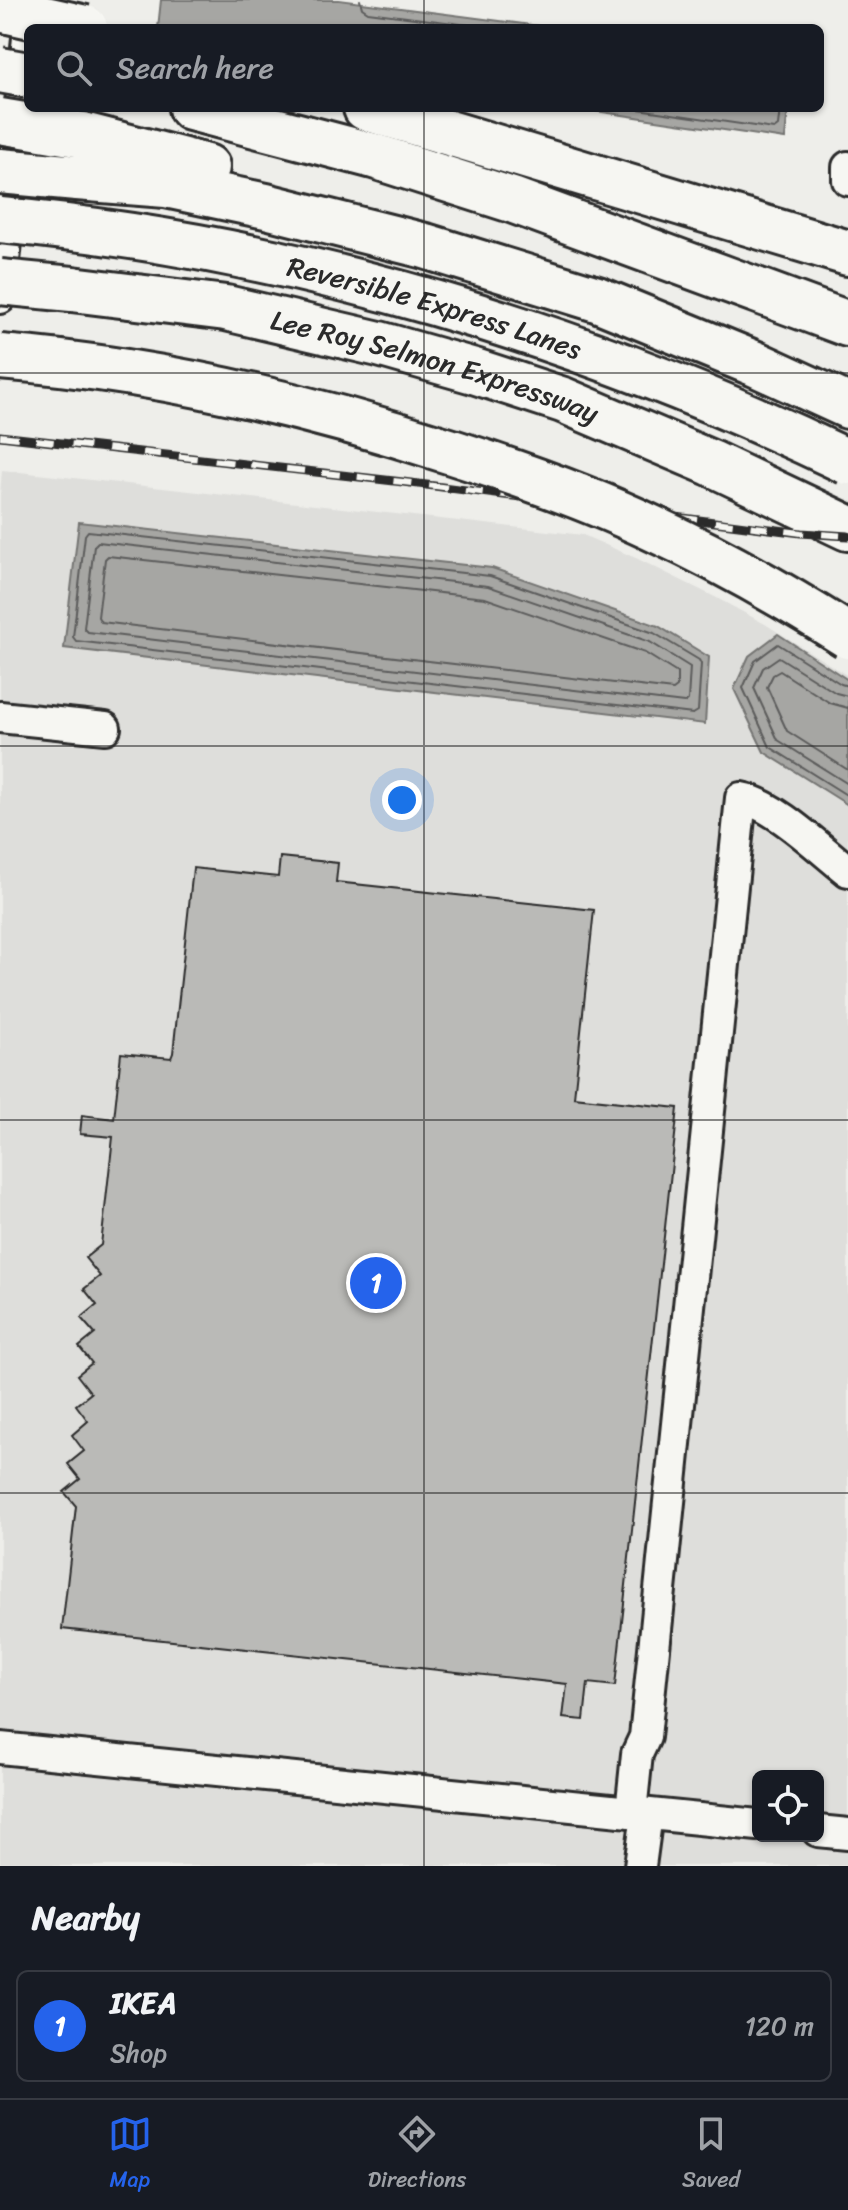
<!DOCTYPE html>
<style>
:root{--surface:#171b24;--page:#242831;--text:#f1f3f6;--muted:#9ea1a6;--line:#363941;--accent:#2563eb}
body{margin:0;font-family:Sriracha,sans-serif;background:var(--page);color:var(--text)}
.controls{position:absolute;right:24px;bottom:24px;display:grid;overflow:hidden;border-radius:12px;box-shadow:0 2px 6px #0004}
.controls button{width:72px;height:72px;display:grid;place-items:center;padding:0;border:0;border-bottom:2px solid var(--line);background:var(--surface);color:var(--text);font:40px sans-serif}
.you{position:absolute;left:402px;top:800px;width:28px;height:28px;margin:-20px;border:6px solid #fff;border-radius:50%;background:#1a73e8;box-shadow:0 0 0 12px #1a73e833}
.badge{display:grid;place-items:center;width:52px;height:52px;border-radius:50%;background:var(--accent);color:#fff;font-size:26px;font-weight:700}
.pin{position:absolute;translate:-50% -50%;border:4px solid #fff;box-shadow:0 2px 8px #0006}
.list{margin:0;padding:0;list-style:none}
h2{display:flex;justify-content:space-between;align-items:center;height:104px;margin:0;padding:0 32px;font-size:34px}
h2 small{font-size:26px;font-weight:400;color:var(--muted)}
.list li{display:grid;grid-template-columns:52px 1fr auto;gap:24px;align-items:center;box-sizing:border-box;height:112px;margin:0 16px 16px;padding:0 16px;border:2px solid var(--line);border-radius:12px}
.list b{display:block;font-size:30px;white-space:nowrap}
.list p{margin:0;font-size:26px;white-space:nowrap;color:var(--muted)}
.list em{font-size:26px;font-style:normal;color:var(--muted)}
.icon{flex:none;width:44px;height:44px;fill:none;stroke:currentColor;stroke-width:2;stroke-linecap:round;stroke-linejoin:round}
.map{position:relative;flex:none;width:848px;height:1866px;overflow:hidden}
.search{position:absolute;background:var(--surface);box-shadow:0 2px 6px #0004;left:24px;right:24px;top:24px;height:88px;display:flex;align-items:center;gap:20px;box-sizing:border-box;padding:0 28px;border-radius:12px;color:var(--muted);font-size:30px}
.sheet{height:232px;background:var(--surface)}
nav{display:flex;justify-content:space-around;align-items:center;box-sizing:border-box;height:112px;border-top:2px solid var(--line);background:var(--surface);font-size:22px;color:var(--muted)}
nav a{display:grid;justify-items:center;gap:4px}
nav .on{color:var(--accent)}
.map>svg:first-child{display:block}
.built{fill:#dededb;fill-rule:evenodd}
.water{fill:#a6a6a3;stroke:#757573;stroke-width:2}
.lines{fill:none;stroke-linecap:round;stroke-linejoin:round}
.shore{stroke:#5c5c5b;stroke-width:2}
.building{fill:#babab7;stroke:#2b2b2b;stroke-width:2}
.minor-casing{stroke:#2b2b2b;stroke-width:36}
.highway-casing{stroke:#2b2b2b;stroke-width:50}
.minor{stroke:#f6f6f2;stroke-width:30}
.highway{stroke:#f6f6f2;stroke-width:44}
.rail-casing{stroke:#2b2b2b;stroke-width:9}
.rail{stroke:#f6f6f2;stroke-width:6;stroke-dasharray:18;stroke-linecap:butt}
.highway-bridge-casing{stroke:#2b2b2b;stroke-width:50;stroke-linecap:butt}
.highway-bridge{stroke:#f6f6f2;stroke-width:44}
.grid{fill:none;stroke:#2b2b2b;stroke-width:2;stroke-opacity:0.55}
.labels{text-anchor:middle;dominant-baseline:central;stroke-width:7;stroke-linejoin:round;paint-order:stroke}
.street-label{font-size:28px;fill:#2b2b2b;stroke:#f6f6f2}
</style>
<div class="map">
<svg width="848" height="1866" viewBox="0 0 848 1866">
<rect width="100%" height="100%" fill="#eeeeea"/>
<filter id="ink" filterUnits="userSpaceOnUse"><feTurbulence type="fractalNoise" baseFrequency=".0125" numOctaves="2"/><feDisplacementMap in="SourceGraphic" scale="16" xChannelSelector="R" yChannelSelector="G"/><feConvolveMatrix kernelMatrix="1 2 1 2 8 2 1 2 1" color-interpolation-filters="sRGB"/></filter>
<g filter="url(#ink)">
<path class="built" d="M 2,470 L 583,535 L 638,559 L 715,597 L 765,624 L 848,676 L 848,1866 L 0,1866 L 0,494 ZM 758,1776 L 818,1776 L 818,1836 L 758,1836 Z"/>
<g class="water">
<path d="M 161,0 L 339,0 L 554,28 L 158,28 Z"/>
<path d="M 575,108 L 788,108 L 785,139 Z"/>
<path d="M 79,522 L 492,568 L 658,626 L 709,657 L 705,724 L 64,648 Z"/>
<path d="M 778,634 L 848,680 L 848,805 L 764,752 L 734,689 L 749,656 Z"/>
</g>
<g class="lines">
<g class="shore">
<path d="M 360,0 L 362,8 L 368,12 L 492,28"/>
<path d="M 631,108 L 774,129 L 778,126 L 780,108"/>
<path d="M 88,531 L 490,576 L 654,633 L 699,660 L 701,664 L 698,711 L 693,714 L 76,641 L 73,637 L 85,535 Z"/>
<path d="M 98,542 L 488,586 L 650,642 L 690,667 L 688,700 L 684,703 L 88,632 L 84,628 L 94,546 Z"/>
<path d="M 108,556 L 485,598 L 645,653 L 677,673 L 677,687 L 673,690 L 101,622 L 98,617 L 105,559 Z"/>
<path d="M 848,686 L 841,684 L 778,644 L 755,661 L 743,688 L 770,747 L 848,796"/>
<path d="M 848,696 L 836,693 L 779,657 L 763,668 L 754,688 L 778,740 L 848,784"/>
<path d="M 848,708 L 830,703 L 780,671 L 773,675 L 767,687 L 787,731 L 848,770"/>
</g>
</g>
<path class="building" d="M 280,857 L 338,863 L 336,882 L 594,910 L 574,1097 L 678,1108 L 615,1686 L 588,1683 L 584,1720 L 563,1718 L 567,1684 L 62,1629 L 76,1506 L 64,1492 L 80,1479 L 68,1464 L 84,1451 L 72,1435 L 88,1421 L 76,1405 L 91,1393 L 77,1375 L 92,1363 L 79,1347 L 95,1334 L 81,1318 L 97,1305 L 84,1289 L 100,1276 L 85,1258 L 101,1245 L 113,1137 L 80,1134 L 82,1115 L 114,1119 L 121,1053 L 171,1058 L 173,1053 L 193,868 L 278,877 Z"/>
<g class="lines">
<g class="minor-casing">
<g id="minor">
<path d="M 848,167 L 848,180"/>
<path d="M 0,298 L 28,38"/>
<path d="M 0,717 L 105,728"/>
<path d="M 0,1748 L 758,1825"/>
<path d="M 631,1812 L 637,1754 L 645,1737 L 741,798 C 774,804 820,849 848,871"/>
<path d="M 818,1831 L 848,1834"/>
<path d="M 640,1866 L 647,1814"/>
</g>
</g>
<g class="highway-casing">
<g id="highway">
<path d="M 191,108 L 374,156 L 512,200 L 848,324"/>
<path d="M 366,108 L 848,253"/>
<path d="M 83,135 L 207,167"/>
<path d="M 77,178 L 166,185 L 266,206 L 425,246 L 597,299 L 756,364 L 848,406"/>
<path id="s1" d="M 72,289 L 226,308 L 379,344 L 474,371 L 563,400 L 711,463 L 848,528"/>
</g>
</g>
<use href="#minor" class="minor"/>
<use href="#highway" class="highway"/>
<g class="rail-casing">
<path id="rail" d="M 0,436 L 403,482 L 801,533 L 848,536"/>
</g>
<use href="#rail" class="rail"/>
<g class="highway-bridge-casing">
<g id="highway-bridge">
<path d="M 0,9 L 85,28"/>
<path d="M 0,70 L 28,75"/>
<path d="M 0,121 L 83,135"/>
<path d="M 0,171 L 77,178"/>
<path id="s2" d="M 0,220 C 295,247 582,334 848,462"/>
<path d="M 0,282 L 72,289"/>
<path d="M 0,357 C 152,369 304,404 449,451 C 518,473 587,497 652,528 C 720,559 785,596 848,636"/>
</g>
</g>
<use href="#highway-bridge" class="highway-bridge"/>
</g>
</g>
<path class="grid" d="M 424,0 L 424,28M 424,108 L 424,1866M 0,373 L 848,373M 0,746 L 848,746M 0,1120 L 848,1120M 0,1493 L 848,1493"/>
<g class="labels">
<g class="street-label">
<text stroke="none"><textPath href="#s2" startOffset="444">Reversible Express Lanes</textPath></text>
<text stroke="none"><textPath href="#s1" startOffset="372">Lee Roy Selmon Expressway</textPath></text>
</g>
</g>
</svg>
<div class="controls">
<button><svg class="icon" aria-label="locate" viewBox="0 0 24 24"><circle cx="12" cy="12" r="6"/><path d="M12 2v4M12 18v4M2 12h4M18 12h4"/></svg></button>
</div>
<div class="you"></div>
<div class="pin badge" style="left:376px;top:1283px">1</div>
<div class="search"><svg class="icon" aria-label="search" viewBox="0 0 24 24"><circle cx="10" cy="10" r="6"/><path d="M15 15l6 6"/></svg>Search here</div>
</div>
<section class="sheet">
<h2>Nearby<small></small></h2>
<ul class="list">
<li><span class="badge">1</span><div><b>IKEA</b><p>Shop</p></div><em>120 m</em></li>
</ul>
</section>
<nav>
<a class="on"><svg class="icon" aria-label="map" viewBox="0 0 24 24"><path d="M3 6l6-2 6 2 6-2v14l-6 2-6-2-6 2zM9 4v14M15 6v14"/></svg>Map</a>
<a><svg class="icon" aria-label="directions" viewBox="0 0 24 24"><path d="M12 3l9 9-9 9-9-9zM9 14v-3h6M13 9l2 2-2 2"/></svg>Directions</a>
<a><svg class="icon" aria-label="saved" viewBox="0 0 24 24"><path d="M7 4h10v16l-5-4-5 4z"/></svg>Saved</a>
</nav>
